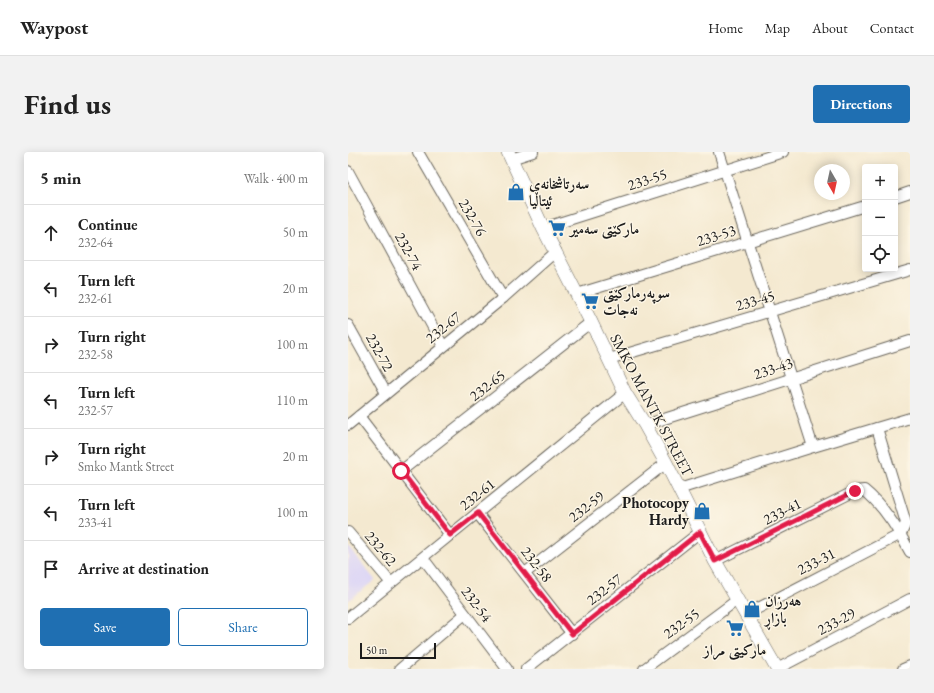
<!DOCTYPE html>
<meta charset="utf-8">
<style>
:root{--surface:#fff;--page:#f2f2f2;--text:#222;--muted:#767676;--line:#e0e0e0;--accent:#1f6fb2}
body{margin:0;font-family:"EB Garamond",Amiri,serif;background:var(--page);color:var(--text)}
.controls{position:absolute;right:12px;top:12px;display:grid;overflow:hidden;border-radius:4px;box-shadow:0 2px 10px #0003}
.controls button{width:36px;height:36px;display:grid;place-items:center;padding:0;border:0;border-bottom:1px solid var(--line);background:var(--surface);color:var(--text);font:20px sans-serif}
.compass{position:absolute;left:466px;top:12px;width:36px;height:36px;border-radius:50%;background:var(--surface);box-shadow:0 2px 10px #0003;rotate:171deg}
.scale{position:absolute;left:12px;bottom:10px;width:76px;box-sizing:border-box;padding-left:4px;border:2px solid #1c1c1c;border-top:0;font-size:11px;line-height:14px;white-space:nowrap;color:#1c1c1c;-webkit-text-stroke:3px #fcf5e5;paint-order:stroke}
.stop{position:absolute;width:12px;height:12px;margin:-9px;border:3px solid #e11d48;border-radius:50%;background:#fff}
.stop.end{background:#e11d48;border-color:#fff;box-shadow:0 1px 4px #0008}
.list{margin:0;padding:0;list-style:none}
h2{display:flex;justify-content:space-between;align-items:center;height:52px;margin:0;padding:0 16px;font-size:17px}
h2 small{font-size:13px;font-weight:400;color:var(--muted)}
.list li{display:grid;grid-template-columns:26px 1fr auto;gap:12px;align-items:center;box-sizing:border-box;height:56px;padding:0 16px;border-top:1px solid var(--line)}
.list b{display:block;font-size:15px;white-space:nowrap}
.list p{margin:0;font-size:13px;white-space:nowrap;color:var(--muted)}
.list em{font-size:13px;font-style:normal;color:var(--muted)}
.actions{display:flex;gap:8px;padding:12px 16px}
.actions a{flex:1;padding:9px 0;border:1px solid var(--accent);border-radius:4px;text-align:center;font-size:14px;color:var(--accent)}
.actions .main{background:var(--accent);color:#fff}
.icon{flex:none;width:22px;height:22px;fill:none;stroke:currentColor;stroke-width:2;stroke-linecap:round;stroke-linejoin:round}
.map{position:relative;flex:none;width:562px;height:517px;overflow:hidden;border-radius:4px}
header{display:flex;align-items:center;gap:24px;box-sizing:border-box;height:56px;padding:0 20px;background:var(--surface);border-bottom:1px solid var(--line)}
header strong{font-size:19px}
nav{display:flex;gap:22px;margin-inline-start:auto;font-size:14px}
.intro{display:flex;align-items:center;justify-content:space-between;box-sizing:border-box;height:96px;padding:0 24px}
h1{margin:0;font-size:28px}
.button{padding:10px 18px;border-radius:4px;background:var(--accent);color:#fff;font-size:14px;font-weight:700}
main{display:flex;gap:24px;padding:0 24px}
aside{flex:1;background:var(--surface);border-radius:4px;box-shadow:0 2px 10px #0003}
.map>svg:first-child{display:block}
.built{fill:#dcd5f6}
.lines{fill:none;stroke-linecap:round;stroke-linejoin:round}
.minor-casing{stroke:#68645b;stroke-width:12}
.major-casing{stroke:#68645b;stroke-width:14}
.minor{stroke:#fff;stroke-width:10}
.major{stroke:#fff;stroke-width:13}
.route{stroke:#e11d48;stroke-width:5}
.labels{text-anchor:middle;dominant-baseline:central;stroke-width:3;stroke-linejoin:round;paint-order:stroke}
.street-label{font-size:15px;fill:#1c1c1c;stroke:#fcf5e5}
.poi-label{font-size:15px;font-weight:bold;fill:#1c1c1c;stroke:#fcf5e5;text-anchor:start}
</style>
<header>
<strong>Waypost</strong>
<nav><a>Home</a><a>Map</a><a>About</a><a>Contact</a></nav>
</header>
<div class="intro"><h1>Find us</h1><a class="button">Directions</a></div>
<main>
<aside>
<h2>5 min<small>Walk · 400 m</small></h2>
<ul class="list">
<li><svg class="icon" aria-label="ahead" viewBox="0 0 24 24"><path d="M12 20V5M6 11l6-6 6 6"/></svg><div><b>Continue</b><p>232-64</p></div><em>50 m</em></li>
<li><svg class="icon" aria-label="left" viewBox="0 0 24 24"><path d="M17 20v-9H6M10 6l-5 5 5 5"/></svg><div><b>Turn left</b><p>232-61</p></div><em>20 m</em></li>
<li><svg class="icon" aria-label="right" viewBox="0 0 24 24"><path d="M7 20v-9h11M14 6l5 5-5 5"/></svg><div><b>Turn right</b><p>232-58</p></div><em>100 m</em></li>
<li><svg class="icon" aria-label="left" viewBox="0 0 24 24"><path d="M17 20v-9H6M10 6l-5 5 5 5"/></svg><div><b>Turn left</b><p>232-57</p></div><em>110 m</em></li>
<li><svg class="icon" aria-label="right" viewBox="0 0 24 24"><path d="M7 20v-9h11M14 6l5 5-5 5"/></svg><div><b>Turn right</b><p>Smko Mantk Street</p></div><em>20 m</em></li>
<li><svg class="icon" aria-label="left" viewBox="0 0 24 24"><path d="M17 20v-9H6M10 6l-5 5 5 5"/></svg><div><b>Turn left</b><p>233-41</p></div><em>100 m</em></li>
<li><svg class="icon" aria-label="arrive" viewBox="0 0 24 24"><path d="M6 21V4h12l-3 4 3 4H6"/></svg><div><b>Arrive at destination</b></div></li>
</ul>
<div class="actions"><a class="main">Save</a><a>Share</a></div>
</aside>
<div class="map">
<svg width="562" height="517" viewBox="0 0 562 517">
<rect width="100%" height="100%" fill="#fcf5e5"/>
<filter id="ink" filterUnits="userSpaceOnUse"><feTurbulence type="fractalNoise" baseFrequency=".025" numOctaves="2"/><feDisplacementMap in="SourceGraphic" scale="8" xChannelSelector="R" yChannelSelector="G"/><feConvolveMatrix kernelMatrix="1 2 1 2 8 2 1 2 1" color-interpolation-filters="sRGB"/></filter>
<filter id="wash" filterUnits="userSpaceOnUse"><feTurbulence type="fractalNoise" baseFrequency=".012" numOctaves="4" result="noise"/><feDisplacementMap in="SourceGraphic" scale="16" xChannelSelector="R" yChannelSelector="G"/><feGaussianBlur stdDeviation="0.9" result="paint"/><feColorMatrix in="noise" values="0 0 0 0 0 0 0 0 0 0 0 0 0 0 0 0 0 1.4 0 .05"/><feComposite in="paint" operator="in"/></filter>
<g filter="url(#wash)">
<rect width="100%" height="100%" fill="#f4e9d0"/>
<path class="built" d="M 0,394 L 27,428 L 0,449 Z"/>
</g>
<g filter="url(#ink)">
<g class="lines">
<g class="minor-casing">
<g id="minor">
<path d="M 70,0 L 155,146"/>
<path d="M 371,0 L 465,295"/>
<path d="M 163,7 L 185,0"/>
<path d="M 0,19 L 95,194"/>
<path d="M 547,45 L 562,40"/>
<path d="M 195,76 L 435,0"/>
<path d="M 229,142 L 517,54"/>
<path d="M 0,173 L 38,241"/>
<path d="M 261,207 L 562,118"/>
<path d="M 11,264 L 102,383"/>
<path d="M 0,273 L 155,146 L 208,99"/>
<path d="M 297,273 L 562,189"/>
<path d="M 529,276 L 558,371 L 553,382"/>
<path d="M 53,319 L 243,170"/>
<path d="M 331,337 L 465,295 L 562,266"/>
<path d="M 129,361 L 224,482"/>
<path d="M 0,380 L 43,431"/>
<path d="M 75,406 L 159,517"/>
<path d="M 367,409 L 507,339 L 516,338 C 536,354 550,377 562,400"/>
<path d="M 177,421 L 318,311"/>
<path d="M 397,463 L 553,382"/>
<path d="M 0,466 L 277,241"/>
<path d="M 52,517 L 117,462"/>
<path d="M 178,517 L 352,380"/>
<path d="M 296,517 L 389,448"/>
<path d="M 429,517 L 562,447"/>
<path d="M 555,517 L 562,514"/>
</g>
</g>
<g class="major-casing">
<path id="major" d="M 160,0 L 195,76 L 243,170 L 277,241 L 297,273 L 318,311 L 367,409 L 429,517"/>
</g>
<use href="#minor" class="minor"/>
<use href="#major" class="major"/>
</g>
</g>
<g class="lines" filter="url(#ink)">
<path class="route" d="M 53,319 L 102,383 L 130,361 L 224,482 L 352,380 L 367,409 L 507,339"/>
</g>
<defs>
<g id="shop-bare" transform="scale(1.38)"><path d="M-5-2.5h2.3a2.7 3.5 0 0 1 5.4 0H5L5.5 6h-11ZM-1.5-2.5h3a1.5 2.3 0 0 0-3 0Z" fill="#1f6fb2" stroke="#fcf5e5" stroke-width="2.5" paint-order="stroke"/></g>
<g id="supermarket-bare" transform="scale(1.38)"><path d="M-6-5.5h2.5l.6 2H6L4.5 2H-2.5L-4.4-4H-6ZM-1.5 3.2a1.3 1.3 0 1 0 .1 0ZM3 3.2a1.3 1.3 0 1 0 .1 0Z" fill="#1f6fb2" stroke="#fcf5e5" stroke-width="2.5" paint-order="stroke"/></g>
</defs>
<g fill-rule="evenodd">
<use href="#shop-bare" x="168" y="40"/>
<use href="#supermarket-bare" x="209" y="76"/>
<use href="#supermarket-bare" x="242" y="149"/>
<use href="#shop-bare" x="354" y="359"/>
<use href="#shop-bare" x="404" y="457"/>
<use href="#supermarket-bare" x="387" y="476"/>
</g>
<g class="labels">
<g class="street-label">
<text transform="translate(299 27) rotate(-18)">233-55</text>
<text transform="translate(125 65) rotate(60)">232-76</text>
<text transform="translate(368 83) rotate(-17)">233-53</text>
<text transform="translate(61 99) rotate(61)">232-74</text>
<text transform="translate(407 148) rotate(-16)">233-45</text>
<text transform="translate(95 175) rotate(-39)">232-67</text>
<text transform="translate(32 200) rotate(61)">232-72</text>
<text transform="translate(425 216) rotate(-18)">233-43</text>
<text transform="translate(139 233) rotate(-38)">232-65</text>
<text transform="translate(304 253) rotate(62)">SMKO MANTK STREET</text>
<text transform="translate(129 342) rotate(-39)">232-61</text>
<text transform="translate(238 354) rotate(-38)">232-59</text>
<text transform="translate(434 359) rotate(-27)">233-41</text>
<text transform="translate(33 396) rotate(50)">232-62</text>
<text transform="translate(468 409) rotate(-27)">233-31</text>
<text transform="translate(189 412) rotate(52)">232-58</text>
<text transform="translate(256 437) rotate(-38)">232-57</text>
<text transform="translate(129 452) rotate(53)">232-54</text>
<text transform="translate(488 469) rotate(-28)">233-29</text>
<text transform="translate(333 471) rotate(-36)">232-55</text>
</g>
<g class="poi-label">
<text x="181" y="31">سەرتاشخانەی<tspan x="181" dy="17">ئیتاڵیا</tspan></text>
<text x="222" y="76">مارکێتی سەمیر</text>
<text x="255" y="140">سوپەرمارکێتی<tspan x="255" dy="17">نەجات</tspan></text>
<text x="341" y="350" text-anchor="end">Photocopy<tspan x="341" dy="17">Hardy</tspan></text>
<text x="417" y="448">هەرزان<tspan x="417" dy="17">بازاڕ</tspan></text>
<text x="387" y="497" text-anchor="middle">مارکیتی مراز</text>
</g>
</g>
</svg>
<div class="controls">
<button>+</button>
<button>−</button>
<button><svg class="icon" aria-label="locate" viewBox="0 0 24 24"><circle cx="12" cy="12" r="6"/><path d="M12 2v4M12 18v4M2 12h4M18 12h4"/></svg></button>
</div>
<svg class="compass" viewBox="-18 -18 36 36"><path d="M0-13l5 13h-10z" fill="#e53935"/><path d="M0 13l5-13h-10z" fill="#767676"/></svg>
<div class="scale">50 m</div>
<div class="stop" style="left:53px;top:319px"></div>
<div class="stop end" style="left:507px;top:339px"></div>
</div>
</main>
